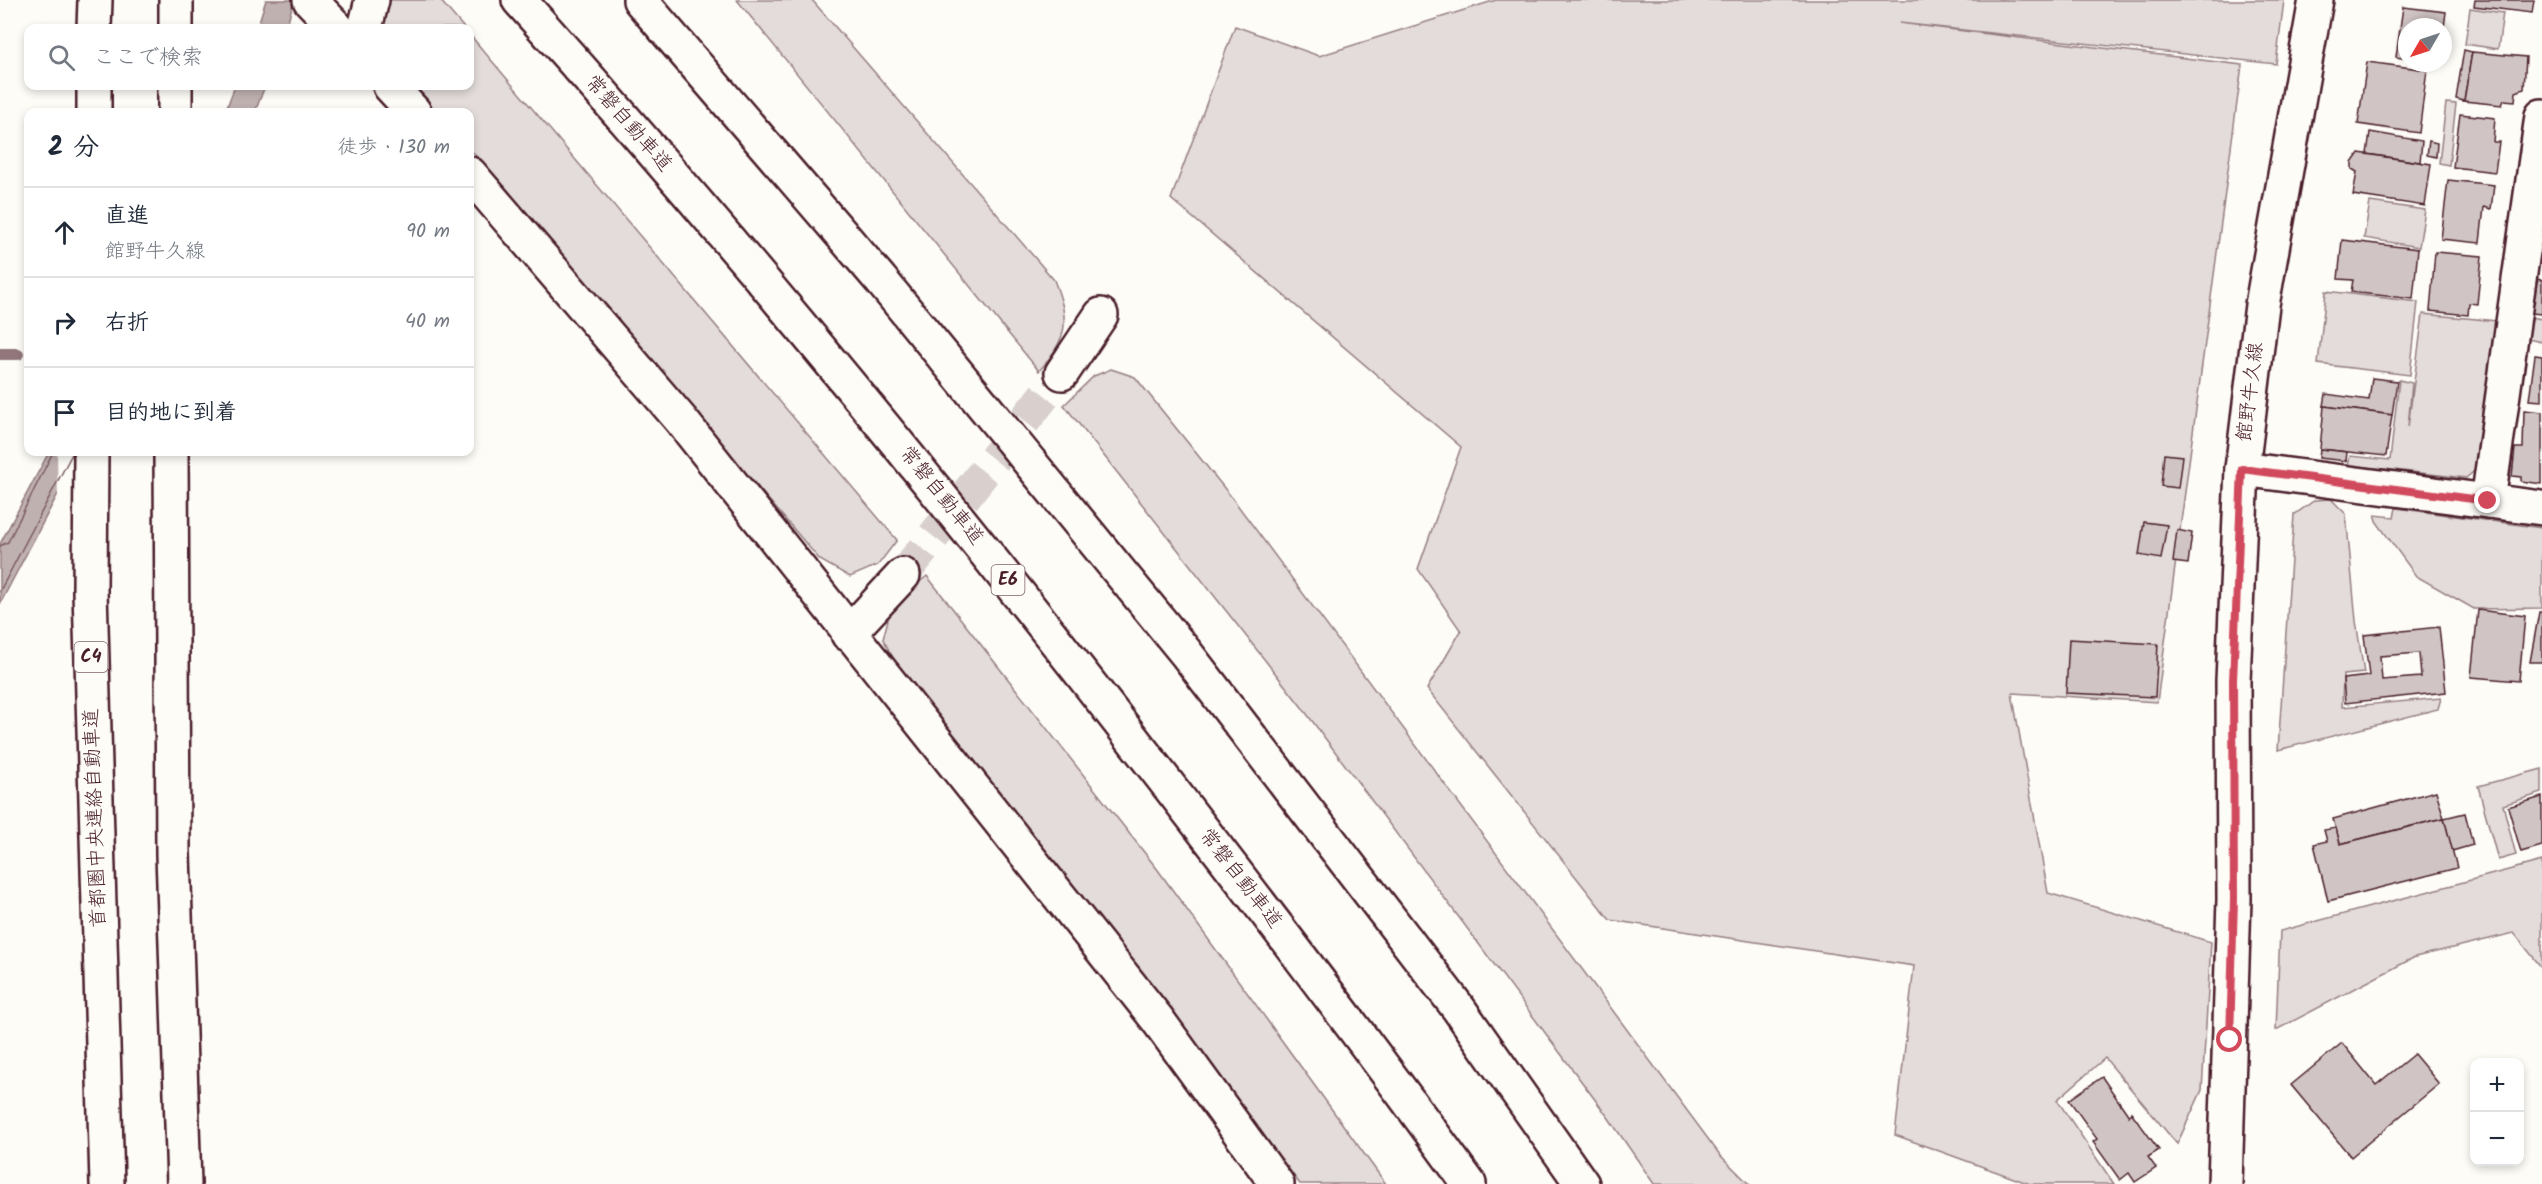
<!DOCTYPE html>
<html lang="ja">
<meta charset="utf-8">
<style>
:root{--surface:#fff;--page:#f2f2f3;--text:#1f2937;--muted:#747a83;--line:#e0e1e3}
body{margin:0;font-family:Kalam,"Klee One",sans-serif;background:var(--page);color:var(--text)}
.controls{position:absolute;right:18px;bottom:18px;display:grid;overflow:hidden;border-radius:12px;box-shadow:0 3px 9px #0003}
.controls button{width:54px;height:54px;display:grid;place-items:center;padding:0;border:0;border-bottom:2px solid var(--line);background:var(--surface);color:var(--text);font:30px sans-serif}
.compass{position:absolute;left:2398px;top:18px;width:54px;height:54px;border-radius:50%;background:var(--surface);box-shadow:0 3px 9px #0003;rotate:231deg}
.stop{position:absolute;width:18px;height:18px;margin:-14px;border:4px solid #d1495b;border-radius:50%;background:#fff}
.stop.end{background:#d1495b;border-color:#fff;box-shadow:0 2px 6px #0008}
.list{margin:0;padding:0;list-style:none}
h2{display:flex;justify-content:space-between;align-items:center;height:78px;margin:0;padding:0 24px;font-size:26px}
h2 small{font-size:20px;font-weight:400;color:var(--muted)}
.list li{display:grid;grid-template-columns:39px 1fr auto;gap:18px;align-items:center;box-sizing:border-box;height:90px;padding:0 24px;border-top:2px solid var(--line)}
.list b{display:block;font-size:22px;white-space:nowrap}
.list p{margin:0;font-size:20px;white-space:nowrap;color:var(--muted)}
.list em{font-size:20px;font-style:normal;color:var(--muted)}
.icon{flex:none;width:33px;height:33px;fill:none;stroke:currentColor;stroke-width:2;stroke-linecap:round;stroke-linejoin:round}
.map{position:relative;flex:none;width:2542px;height:1184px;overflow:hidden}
.search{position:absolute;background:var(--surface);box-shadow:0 3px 9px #0003;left:24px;top:24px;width:450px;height:66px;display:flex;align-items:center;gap:15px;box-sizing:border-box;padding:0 21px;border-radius:12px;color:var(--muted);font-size:22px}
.panel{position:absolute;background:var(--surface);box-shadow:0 3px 9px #0003;left:24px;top:108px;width:450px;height:348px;border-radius:12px}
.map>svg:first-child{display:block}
.green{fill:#e3dcda;stroke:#967e82;stroke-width:1.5}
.water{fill:#c0b1b1;stroke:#91777b;stroke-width:1.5}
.pier{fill:#fdfcf7}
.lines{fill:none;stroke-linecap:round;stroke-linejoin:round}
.shore{stroke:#795961;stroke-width:1.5}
.stream{stroke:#91777b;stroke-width:12}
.building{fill:#d0c5c4;stroke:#4a1f2b;stroke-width:1.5;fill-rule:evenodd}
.minor-tunnel{stroke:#d9d0ce;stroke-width:33;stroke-dasharray:33 16;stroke-linecap:butt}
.minor-casing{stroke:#4a1f2b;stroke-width:38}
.secondary-casing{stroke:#4a1f2b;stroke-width:38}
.motorway-casing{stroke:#4a1f2b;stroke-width:38}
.minor{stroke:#fdfcf7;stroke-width:33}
.secondary{stroke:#fdfcf7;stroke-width:33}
.motorway{stroke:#fdfcf7;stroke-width:33}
.route{stroke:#d1495b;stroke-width:8}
.labels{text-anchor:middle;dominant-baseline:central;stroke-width:4.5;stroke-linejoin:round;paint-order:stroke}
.shield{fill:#fdfcf7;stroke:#806168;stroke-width:1.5}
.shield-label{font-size:18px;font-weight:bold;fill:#4a1f2b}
.street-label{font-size:20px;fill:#4a1f2b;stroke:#fdfcf7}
</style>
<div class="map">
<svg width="2542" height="1184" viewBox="0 0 2542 1184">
<rect width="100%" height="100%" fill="#fdfcf7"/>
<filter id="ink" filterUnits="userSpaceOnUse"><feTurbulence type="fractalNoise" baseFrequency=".0167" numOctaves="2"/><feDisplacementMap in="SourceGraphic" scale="12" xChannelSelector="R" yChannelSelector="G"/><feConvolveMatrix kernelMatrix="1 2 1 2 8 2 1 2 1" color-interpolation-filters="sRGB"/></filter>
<g filter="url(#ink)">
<g class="green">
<path d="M 386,0 L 440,0 L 464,28 L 378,28 Z"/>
<path d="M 737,0 L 812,0 L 1054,280 C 1070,321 1069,337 1039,371 Z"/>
<path d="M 1496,0 L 2284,0 L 2276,64 L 1899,23 L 2242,65 L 2157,702 L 2012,693 L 2048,893 L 2211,942 L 2202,1090 L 2177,1144 L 2105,1058 L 2057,1100 L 2114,1184 L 2030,1184 L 1895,1135 L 1914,966 L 1610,920 L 1427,689 L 1461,631 L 1418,569 L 1461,447 L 1171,199 L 1235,26 L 1319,56 Z"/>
<path d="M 2470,8 L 2503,13 L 2498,49 L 2465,44 Z"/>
<path d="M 470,35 L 897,540 L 878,565 L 850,577 L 820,560 L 470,149 L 470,112 L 437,112 L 413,86 L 470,86 Z"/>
<path d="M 2446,103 L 2456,104 L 2449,165 L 2439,163 Z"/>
<path d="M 2370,202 L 2425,210 L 2419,247 L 2364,238 Z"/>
<path d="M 2326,291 L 2418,302 L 2410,375 L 2318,364 Z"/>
<path d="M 2423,314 L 2497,321 L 2479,467 L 2466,478 L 2348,465 L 2350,456 L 2390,460 L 2399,380 L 2412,383 L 2408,427 Z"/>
<path d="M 2530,317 L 2542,319 L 2542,342 L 2527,339 Z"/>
<path d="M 1111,369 L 1135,377 L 1233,499 L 1720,1155 L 1749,1184 L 1654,1184 L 1608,1117 L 1301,706 L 1064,405 L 1094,376 Z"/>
<path d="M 2331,499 L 2346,514 L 2356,621 L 2364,673 L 2343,675 L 2342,707 L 2441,698 L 2438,709 L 2278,750 L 2294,515 L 2315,500 Z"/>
<path d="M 2396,508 L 2542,528 L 2542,608 L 2474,609 L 2416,576 L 2376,521 L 2375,515 L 2394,517 Z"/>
<path d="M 927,576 L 1158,870 L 1386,1184 L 1300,1184 L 898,667 L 883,639 L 892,604 Z"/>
<path d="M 2542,769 L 2542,793 L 2503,805 L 2516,855 L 2498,860 L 2478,786 Z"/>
<path d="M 2542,861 L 2542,968 L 2514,933 L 2415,957 L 2276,1030 L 2280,931 Z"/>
</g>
<g class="water">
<path d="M 266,0 L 294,0 L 286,28 L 257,28 Z"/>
<path d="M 235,86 L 265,86 L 255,112 L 225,112 Z"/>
<path d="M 49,452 L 80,452 L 0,604 L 0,544 Z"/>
</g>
<path class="pier" d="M 57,452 L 83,452 L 58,500 Z"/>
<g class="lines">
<g class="shore">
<path d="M 0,546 L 8,542 L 53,452"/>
<path d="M 0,591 L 73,452"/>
</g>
<path class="stream" d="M 0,354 L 18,354"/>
</g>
<g class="building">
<path d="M 2475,0 L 2534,0 L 2532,13 L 2474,6 Z"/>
<path d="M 2403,7 L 2446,12 L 2443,35 L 2443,27 L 2407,27 L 2407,59 L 2396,57 Z"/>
<path d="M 2464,50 L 2472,52 L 2464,101 L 2456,99 Z"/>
<path d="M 2472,52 L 2526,57 L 2524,89 L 2516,92 L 2515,101 L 2504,100 L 2502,105 L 2464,101 Z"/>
<path d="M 2367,62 L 2427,70 L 2419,133 L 2358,124 Z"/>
<path d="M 2460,114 L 2495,118 L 2493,142 L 2499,142 L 2495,172 L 2453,167 Z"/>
<path d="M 2370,132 L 2422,141 L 2420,162 L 2367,154 Z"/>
<path d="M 2429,141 L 2437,143 L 2436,157 L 2427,155 Z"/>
<path d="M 2359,153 L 2431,164 L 2425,206 L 2353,195 L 2357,172 L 2352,169 L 2352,163 Z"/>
<path d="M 2448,180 L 2494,185 L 2491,209 L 2484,207 L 2480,243 L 2441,239 Z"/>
<path d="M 2342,240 L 2418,249 L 2413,299 L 2351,292 L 2353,280 L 2338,279 Z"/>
<path d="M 2435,252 L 2482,256 L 2477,304 L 2469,303 L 2468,315 L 2430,311 Z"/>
<path d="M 2535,279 L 2542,280 L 2542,314 L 2531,313 Z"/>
<path d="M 2535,355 L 2542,356 L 2542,401 L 2529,400 Z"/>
<path d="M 2372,378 L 2397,381 L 2392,415 L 2324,406 L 2326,394 L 2369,400 Z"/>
<path d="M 2324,406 L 2392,415 L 2386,456 L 2320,449 Z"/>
<path d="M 2524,410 L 2542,412 L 2542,484 L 2521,481 L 2521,477 L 2512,476 L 2515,448 L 2523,448 Z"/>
<path d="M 2320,449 L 2347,452 L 2346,461 L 2319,458 Z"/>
<path d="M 2164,454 L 2182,456 L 2178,488 L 2161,486 Z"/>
<path d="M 2144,522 L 2167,525 L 2161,559 L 2139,555 Z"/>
<path d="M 2177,530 L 2192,533 L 2188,564 L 2173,562 Z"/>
<path d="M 2478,610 L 2525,616 L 2519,681 L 2471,677 Z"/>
<path d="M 2539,612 L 2542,612 L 2542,662 L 2530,662 Z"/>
<path d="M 2439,627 L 2446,692 L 2345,703 L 2343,679 L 2369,676 L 2364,635 ZM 2419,653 L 2421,677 L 2382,680 L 2380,656 Z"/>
<path d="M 2069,639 L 2158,644 L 2155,697 L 2066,693 Z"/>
<path d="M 2436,791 L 2444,818 L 2340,844 L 2333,819 Z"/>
<path d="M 2542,797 L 2542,846 L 2521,852 L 2508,807 Z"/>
<path d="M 2465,813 L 2473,845 L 2452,851 L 2444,818 Z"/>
<path d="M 2444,818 L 2457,868 L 2328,901 L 2314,844 L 2327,841 L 2324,830 L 2336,828 L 2340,844 Z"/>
<path d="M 2342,1043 L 2376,1085 L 2414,1054 L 2439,1084 L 2351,1157 L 2291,1085 Z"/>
<path d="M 2102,1077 L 2129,1116 L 2131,1112 L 2159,1150 L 2148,1157 L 2156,1168 L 2135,1182 L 2129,1173 L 2120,1180 L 2093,1142 L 2097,1139 L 2069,1100 Z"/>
</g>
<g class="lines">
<path class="minor-tunnel" d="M 903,575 L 1062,373"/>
<g class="minor-casing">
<g id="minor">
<path d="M 310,0 L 337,28"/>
<path d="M 365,28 L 372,0"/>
<path d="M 390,86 L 414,112"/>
<path d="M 470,174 L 681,420 L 1157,1019 L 1277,1184"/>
<path d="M 1062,373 L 1101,315"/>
<path d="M 2242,469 L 2542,508"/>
<path d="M 2488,501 L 2542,116"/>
<path d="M 848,634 L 903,575"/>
</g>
</g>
<g class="secondary-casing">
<path id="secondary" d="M 2225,1184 L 2234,899 L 2233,681 L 2242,469 L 2262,305 L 2316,0"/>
</g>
<g class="motorway-casing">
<g id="motorway">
<path d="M 519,0 C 754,261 975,534 1189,812 C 1284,935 1378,1058 1469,1184"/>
<path d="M 640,0 L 880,279 L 1186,653 L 1459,1009 L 1582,1184"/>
<path d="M 94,28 L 95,0"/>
<path d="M 176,28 L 176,0"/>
<path d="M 94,112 L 94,86"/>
<path d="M 175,112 L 175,86"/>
<path d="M 91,452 L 90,591 L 107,1184"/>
<path d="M 171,452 L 173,854 L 184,1184"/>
</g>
</g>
<use href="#minor" class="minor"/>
<use href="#secondary" class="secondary"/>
<use href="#motorway" class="motorway"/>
</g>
</g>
<g class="lines" filter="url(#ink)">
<path class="route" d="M 2230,1040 L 2234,899 L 2233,681 L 2242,469 L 2488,501"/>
</g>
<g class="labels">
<g class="shield">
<rect x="991.5" y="565" width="33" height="30" rx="4.5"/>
<rect x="74.5" y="642" width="33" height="30" rx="4.5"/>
</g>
<g class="shield-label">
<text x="1008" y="580">E6</text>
<text x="91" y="657">C4</text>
</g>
<g class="street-label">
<text transform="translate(628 124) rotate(49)">常磐自動車道</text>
<text transform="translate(2251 392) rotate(-83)">館野牛久線</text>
<text transform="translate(941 496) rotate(51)">常磐自動車道</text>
<text transform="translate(96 818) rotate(-92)">首都圏中央連絡自動車道</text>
<text transform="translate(1240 879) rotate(52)">常磐自動車道</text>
</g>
</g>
</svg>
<div class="controls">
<button>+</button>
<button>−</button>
</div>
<svg class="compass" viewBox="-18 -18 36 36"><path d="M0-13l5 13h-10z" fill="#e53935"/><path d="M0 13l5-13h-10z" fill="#747a83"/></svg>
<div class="stop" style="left:2230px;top:1040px"></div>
<div class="stop end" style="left:2488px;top:501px"></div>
<div class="search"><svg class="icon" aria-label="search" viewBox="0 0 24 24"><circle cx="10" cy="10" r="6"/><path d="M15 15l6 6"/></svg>ここで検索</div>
<section class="panel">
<h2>2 分<small>徒歩 · 130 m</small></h2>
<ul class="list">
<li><svg class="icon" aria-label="ahead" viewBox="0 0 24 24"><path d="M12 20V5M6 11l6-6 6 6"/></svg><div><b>直進</b><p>館野牛久線</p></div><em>90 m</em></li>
<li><svg class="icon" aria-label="right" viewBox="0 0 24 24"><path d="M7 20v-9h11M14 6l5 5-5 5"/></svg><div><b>右折</b></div><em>40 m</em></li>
<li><svg class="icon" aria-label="arrive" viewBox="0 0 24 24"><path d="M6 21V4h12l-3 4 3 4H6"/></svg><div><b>目的地に到着</b></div></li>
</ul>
</section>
</div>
